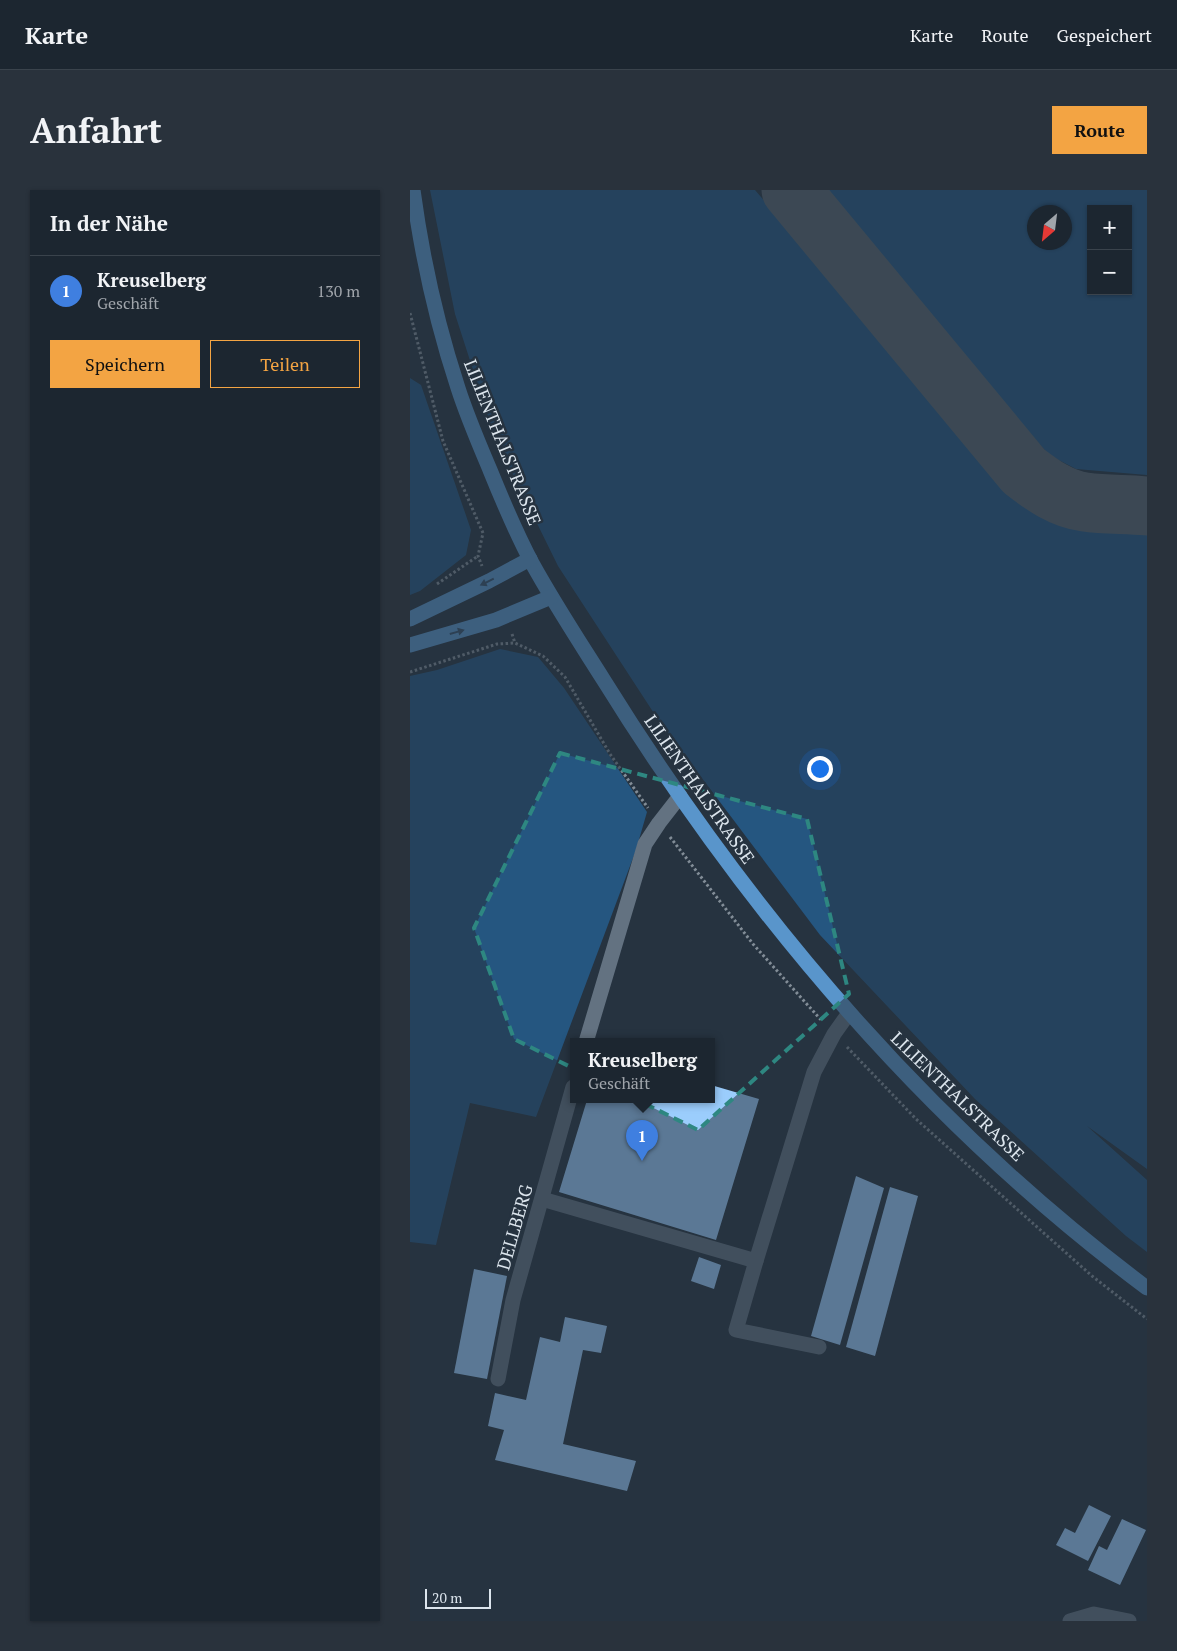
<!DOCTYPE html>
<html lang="de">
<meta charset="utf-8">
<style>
:root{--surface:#1c2630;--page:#29323c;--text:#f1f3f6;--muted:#a0a5ab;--line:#3a434c;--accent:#f3a443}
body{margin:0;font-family:"PT Serif",serif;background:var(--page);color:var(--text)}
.controls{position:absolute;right:15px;top:15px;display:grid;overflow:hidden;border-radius:0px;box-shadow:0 1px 4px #0004}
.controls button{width:45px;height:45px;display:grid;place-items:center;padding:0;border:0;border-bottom:1px solid var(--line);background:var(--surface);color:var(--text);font:25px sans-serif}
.compass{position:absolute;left:617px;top:15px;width:45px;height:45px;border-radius:50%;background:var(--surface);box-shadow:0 1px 4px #0004;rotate:208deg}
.scale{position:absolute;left:15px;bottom:12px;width:66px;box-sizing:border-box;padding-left:5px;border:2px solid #dce5ed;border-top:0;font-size:14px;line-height:18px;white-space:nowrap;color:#dce5ed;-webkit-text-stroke:4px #263340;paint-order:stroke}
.you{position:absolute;left:409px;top:578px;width:18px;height:18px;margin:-12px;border:4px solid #fff;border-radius:50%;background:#1a73e8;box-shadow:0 0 0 8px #1a73e833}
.badge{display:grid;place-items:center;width:32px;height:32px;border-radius:50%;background:var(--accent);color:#fff;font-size:16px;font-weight:700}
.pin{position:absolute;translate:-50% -41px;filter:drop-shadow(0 1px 2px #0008)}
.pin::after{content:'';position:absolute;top:26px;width:18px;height:15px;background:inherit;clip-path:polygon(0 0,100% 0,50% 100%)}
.popup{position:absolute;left:160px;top:848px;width:145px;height:65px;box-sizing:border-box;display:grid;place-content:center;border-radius:0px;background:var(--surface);filter:drop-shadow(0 1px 4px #0005);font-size:16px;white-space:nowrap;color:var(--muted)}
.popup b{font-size:19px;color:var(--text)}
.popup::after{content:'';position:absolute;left:50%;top:100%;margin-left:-10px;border:10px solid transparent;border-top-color:var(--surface)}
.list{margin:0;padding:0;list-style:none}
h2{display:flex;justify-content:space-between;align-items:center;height:65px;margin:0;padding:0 20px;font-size:21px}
h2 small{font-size:16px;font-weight:400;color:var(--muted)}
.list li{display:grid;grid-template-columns:32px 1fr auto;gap:15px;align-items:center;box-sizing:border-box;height:70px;padding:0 20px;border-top:1px solid var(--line)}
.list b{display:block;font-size:19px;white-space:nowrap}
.list p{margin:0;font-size:16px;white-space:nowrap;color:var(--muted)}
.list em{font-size:16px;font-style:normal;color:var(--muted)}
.actions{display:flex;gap:10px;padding:15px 20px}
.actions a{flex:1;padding:11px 0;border:1px solid var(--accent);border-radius:0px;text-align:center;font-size:18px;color:var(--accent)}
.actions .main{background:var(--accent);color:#111}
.map{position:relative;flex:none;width:737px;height:1431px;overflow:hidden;border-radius:0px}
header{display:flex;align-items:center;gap:30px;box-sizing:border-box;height:70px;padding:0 25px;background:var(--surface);border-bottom:1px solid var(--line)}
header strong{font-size:24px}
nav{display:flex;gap:28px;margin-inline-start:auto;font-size:18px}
.intro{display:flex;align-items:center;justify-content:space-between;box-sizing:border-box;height:120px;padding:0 30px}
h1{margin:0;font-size:35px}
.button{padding:12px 22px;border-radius:0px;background:var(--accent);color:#111;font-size:18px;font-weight:700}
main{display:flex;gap:30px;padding:0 30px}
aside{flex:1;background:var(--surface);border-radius:0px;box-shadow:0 1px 4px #0004}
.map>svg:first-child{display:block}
.green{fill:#255680;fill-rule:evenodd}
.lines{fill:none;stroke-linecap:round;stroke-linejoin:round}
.taxiway{stroke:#57636e;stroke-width:59}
.building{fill:#9bcdfc}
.path{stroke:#828d97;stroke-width:3;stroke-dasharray:2.5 2.5;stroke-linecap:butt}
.minor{stroke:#637281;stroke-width:15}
.major{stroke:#5995cb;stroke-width:15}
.oneway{fill:#35506a}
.marked{fill:none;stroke:#2e8781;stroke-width:4;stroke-dasharray:10 6;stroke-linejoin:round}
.labels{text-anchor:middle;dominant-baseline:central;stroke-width:5;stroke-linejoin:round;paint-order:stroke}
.street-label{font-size:18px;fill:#dce5ed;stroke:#263340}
</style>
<header>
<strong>Karte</strong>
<nav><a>Karte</a><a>Route</a><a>Gespeichert</a></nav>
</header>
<div class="intro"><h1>Anfahrt</h1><a class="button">Route</a></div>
<main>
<aside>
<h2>In der Nähe<small></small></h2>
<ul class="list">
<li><span class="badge" style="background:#3f7fe0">1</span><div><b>Kreuselberg</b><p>Geschäft</p></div><em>130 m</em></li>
</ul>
<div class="actions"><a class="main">Speichern</a><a>Teilen</a></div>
</aside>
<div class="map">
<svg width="737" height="1431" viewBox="0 0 737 1431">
<rect width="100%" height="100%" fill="#263340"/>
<g class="green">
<path d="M 20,0 L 345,0 L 600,300 L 651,332 L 737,339 L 737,979 L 677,936 L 737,990 L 737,1062 L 716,1046 L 565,909 L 410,745 L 249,531 L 148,376 L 85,248 L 45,124 Z"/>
<path d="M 409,0 L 737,0 L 737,285 L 666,279 L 639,265 ZM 681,19 L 718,19 L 718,101 L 681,101 ZM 624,22 L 654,22 L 654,52 L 624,52 Z"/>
<path d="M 0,188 L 11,195 L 61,340 L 56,365 L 10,401 L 0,405 Z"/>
<path d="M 90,459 L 128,467 L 154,498 L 237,622 L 226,660 L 126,927 L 60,913 L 26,1055 L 0,1052 L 0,486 L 27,480 Z"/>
</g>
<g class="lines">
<path class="taxiway" d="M 381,0 L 614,281 C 632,295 652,309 675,312 C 696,315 717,314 737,316"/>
</g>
<g class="building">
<path d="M 301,895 L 349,909 L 306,1050 L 149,1002 L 177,910 L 301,910 Z"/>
<path d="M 446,986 L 474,998 L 430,1155 L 401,1146 Z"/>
<path d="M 480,997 L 508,1006 L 465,1166 L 436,1157 Z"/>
<path d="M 289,1067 L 311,1075 L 304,1099 L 281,1091 Z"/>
<path d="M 64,1079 L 97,1086 L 77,1189 L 44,1183 Z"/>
<path d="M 155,1127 L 197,1136 L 191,1163 L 173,1160 L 153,1254 L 226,1271 L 217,1301 L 85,1270 L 94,1240 L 78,1236 L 85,1203 L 116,1210 L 130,1147 L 150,1152 Z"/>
<path d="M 679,1315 L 701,1326 L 678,1371 L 646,1355 L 655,1338 L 665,1343 Z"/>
<path d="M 712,1329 L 736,1340 L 710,1395 L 678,1380 L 689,1356 L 697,1360 Z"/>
</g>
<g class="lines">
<g class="path">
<path d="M 0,123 L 33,251 L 73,343 L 68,366 L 72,376"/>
<path d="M 27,394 L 68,366"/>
<path d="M 102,444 L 105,453 L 133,466 L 155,487 L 200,564 L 238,618"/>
<path d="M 0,482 L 87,454 L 105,453"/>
<path d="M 260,647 L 343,754 L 412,831"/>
<path d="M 437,857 L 506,929 L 682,1086 L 737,1129"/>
</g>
<g class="minor">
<path d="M 176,852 L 235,654 L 249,633 L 270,606"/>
<path d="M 132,1009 L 346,1071"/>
<path d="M 409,1157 L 326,1140 L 346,1071 L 404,882 L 424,844 L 439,823"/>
<path d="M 88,1189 L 103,1110 L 163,897"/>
<path d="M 660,1431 L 684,1424 L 719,1431"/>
</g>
<g class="major">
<path d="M 3,0 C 12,67 27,134 48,198 C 57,226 69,254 80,280 C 93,312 106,343 122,373 C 144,413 169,451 193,489 C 337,721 517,934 737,1098"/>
<path d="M 0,429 L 79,391 L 120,369"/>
<path d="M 0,455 L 86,430 L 141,407"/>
</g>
</g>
<defs><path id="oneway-solid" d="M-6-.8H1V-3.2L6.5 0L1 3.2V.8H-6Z" transform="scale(1.25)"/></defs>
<g class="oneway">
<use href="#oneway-solid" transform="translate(77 392) rotate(154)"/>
<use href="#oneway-solid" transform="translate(47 442) rotate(-16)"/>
</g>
<path d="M0 0H737V1431H0ZM 150,563 L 397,629 L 439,804 L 288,940 L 104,849 L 64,738 Z" fill="#263340" fill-opacity=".55" fill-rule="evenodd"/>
<path class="marked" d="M 150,563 L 397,629 L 439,804 L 288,940 L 104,849 L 64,738 Z"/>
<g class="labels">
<g class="street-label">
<text transform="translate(93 252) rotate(68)">LILIENTHALSTRASSE</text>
<text transform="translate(290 599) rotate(55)">LILIENTHALSTRASSE</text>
<text transform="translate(548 906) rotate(44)">LILIENTHALSTRASSE</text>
<text transform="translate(104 1037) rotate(-74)">DELLBERG</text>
</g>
</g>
</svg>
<div class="controls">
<button>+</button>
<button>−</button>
</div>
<svg class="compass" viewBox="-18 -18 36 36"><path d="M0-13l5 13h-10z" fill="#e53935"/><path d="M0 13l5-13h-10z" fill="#a0a5ab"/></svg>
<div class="scale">20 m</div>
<div class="you"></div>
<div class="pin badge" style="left:232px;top:971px;background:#3f7fe0">1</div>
<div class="popup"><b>Kreuselberg</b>Geschäft</div>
</div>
</main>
